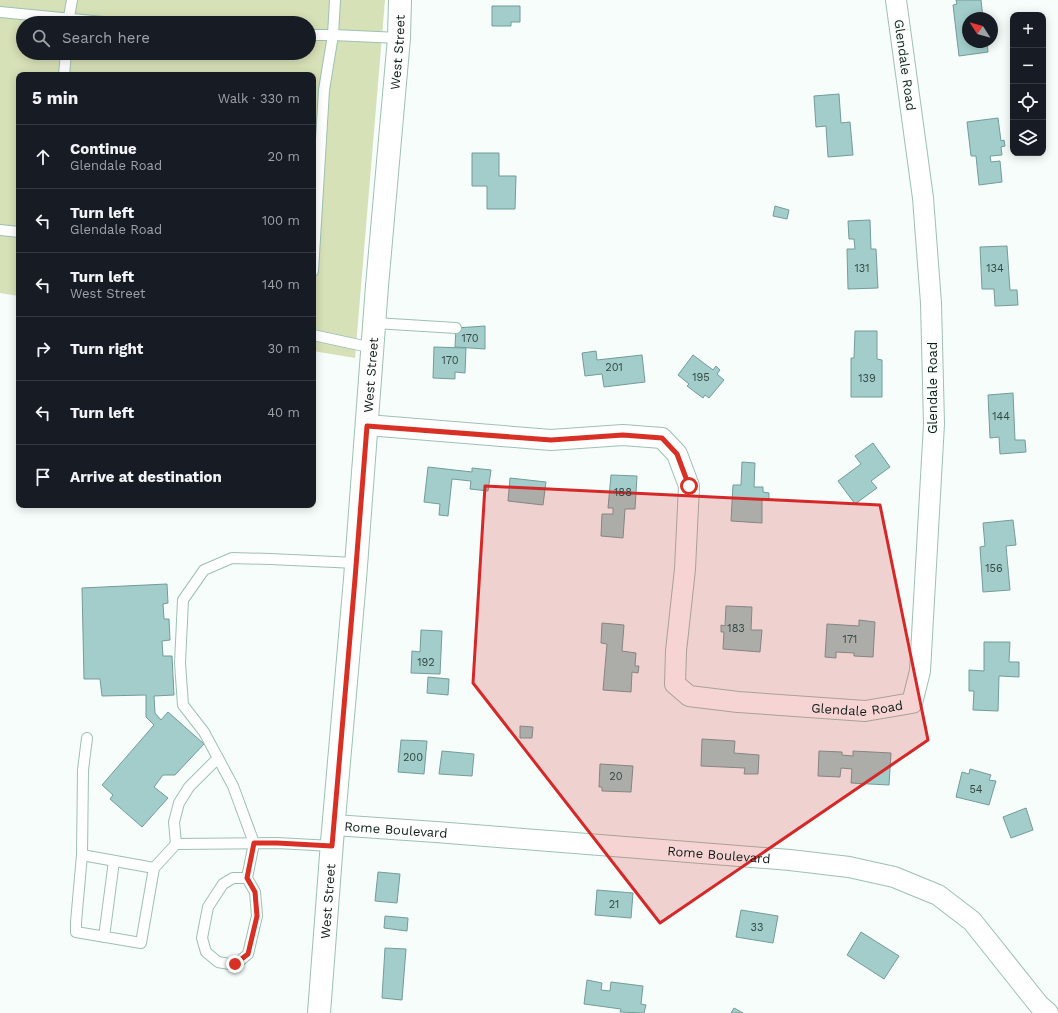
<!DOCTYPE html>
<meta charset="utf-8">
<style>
:root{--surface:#171b24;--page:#242831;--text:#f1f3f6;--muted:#9ea1a6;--line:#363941}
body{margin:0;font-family:"Work Sans",sans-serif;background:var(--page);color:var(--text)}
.controls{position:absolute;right:12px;top:12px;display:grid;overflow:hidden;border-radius:8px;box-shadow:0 2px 10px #0003}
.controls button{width:36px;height:36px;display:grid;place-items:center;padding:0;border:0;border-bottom:1px solid var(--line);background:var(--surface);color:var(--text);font:20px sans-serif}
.compass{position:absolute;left:962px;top:12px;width:36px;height:36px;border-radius:50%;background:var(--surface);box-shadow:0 2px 10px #0003;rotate:306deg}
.stop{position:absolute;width:12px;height:12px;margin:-9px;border:3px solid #d93025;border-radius:50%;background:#fff}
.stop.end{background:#d93025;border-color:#fff;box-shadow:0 1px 4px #0008}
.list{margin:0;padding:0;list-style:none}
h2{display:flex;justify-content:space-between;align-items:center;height:52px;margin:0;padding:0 16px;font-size:17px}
h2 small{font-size:13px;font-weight:400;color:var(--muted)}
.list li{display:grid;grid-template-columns:26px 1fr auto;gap:12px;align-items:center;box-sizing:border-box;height:64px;padding:0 16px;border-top:1px solid var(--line)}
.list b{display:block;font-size:15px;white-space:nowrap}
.list p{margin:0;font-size:13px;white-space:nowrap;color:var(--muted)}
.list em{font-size:13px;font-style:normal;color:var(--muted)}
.icon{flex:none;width:22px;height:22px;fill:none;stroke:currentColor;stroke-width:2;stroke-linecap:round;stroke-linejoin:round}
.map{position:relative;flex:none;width:1058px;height:1013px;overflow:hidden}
.search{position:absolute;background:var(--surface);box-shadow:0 2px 10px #0003;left:16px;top:16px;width:300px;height:44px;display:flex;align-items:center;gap:10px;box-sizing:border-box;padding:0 14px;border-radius:22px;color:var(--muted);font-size:15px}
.panel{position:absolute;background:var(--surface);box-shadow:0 2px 10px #0003;left:16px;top:72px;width:300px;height:436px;border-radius:8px}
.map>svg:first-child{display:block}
.green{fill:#d7e1b7;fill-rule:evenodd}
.building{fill:#a2cdca;stroke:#739c99}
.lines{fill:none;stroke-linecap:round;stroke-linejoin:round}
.lane-casing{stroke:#9dc1b1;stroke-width:12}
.street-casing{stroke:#9dc1b1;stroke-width:22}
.secondary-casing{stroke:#9dc1b1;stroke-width:24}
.lane{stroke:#fff;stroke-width:10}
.street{stroke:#fff;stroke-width:20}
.secondary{stroke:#fff;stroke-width:22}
.route{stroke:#d93025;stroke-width:5}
.marked{fill:#d62828;fill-opacity:0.2;stroke:#d62828;stroke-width:3;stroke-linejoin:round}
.labels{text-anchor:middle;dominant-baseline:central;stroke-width:3;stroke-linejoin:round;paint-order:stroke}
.number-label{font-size:11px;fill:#334843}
.street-label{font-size:13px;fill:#0e1c16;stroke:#f6fdfa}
</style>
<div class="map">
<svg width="1058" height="1013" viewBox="0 0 1058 1013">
<rect width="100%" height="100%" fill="#f6fdfa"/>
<path class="green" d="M 0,0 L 385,0 L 355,358 L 313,351 L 313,75 L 19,75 L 19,296 L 0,293 ZM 23,23 L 309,23 L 309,53 L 23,53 Z"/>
<g class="building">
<path d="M 956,0 L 981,0 L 983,18 L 968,18 L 968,42 L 987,42 L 988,52 L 959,56 L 953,5 L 957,4 Z"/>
<path d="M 492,6 L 520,6 L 520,22 L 511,22 L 511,26 L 492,26 Z"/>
<path d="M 839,94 L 841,123 L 850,122 L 853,155 L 828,157 L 826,126 L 816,127 L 814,96 Z"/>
<path d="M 998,118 L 1001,141 L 1004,140 L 1005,146 L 1001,147 L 1002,155 L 990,156 L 991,162 L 1000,161 L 1002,182 L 979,185 L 976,156 L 971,156 L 967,122 Z"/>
<path d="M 472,153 L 499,153 L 499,176 L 516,176 L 515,209 L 487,209 L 487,186 L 472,186 Z"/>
<path d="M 775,206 L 789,210 L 787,219 L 773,216 Z"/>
<path d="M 870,220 L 871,249 L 876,249 L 878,288 L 848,289 L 847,249 L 855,249 L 854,239 L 849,239 L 848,221 Z"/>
<path d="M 1007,246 L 1010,290 L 1017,290 L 1018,305 L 995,306 L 994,289 L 982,289 L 980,247 Z"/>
<path d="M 485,326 L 485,349 L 455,347 L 456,328 Z"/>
<path d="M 855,331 L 877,331 L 877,359 L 882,360 L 882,397 L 851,397 L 851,358 L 854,358 Z"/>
<path d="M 434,347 L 466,348 L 465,373 L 455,372 L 455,379 L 433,378 Z"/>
<path d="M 596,351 L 597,360 L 642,355 L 645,382 L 604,387 L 602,374 L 585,376 L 582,353 Z"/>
<path d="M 693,355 L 713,370 L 716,366 L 720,370 L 717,374 L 724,380 L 709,398 L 705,395 L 703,398 L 687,386 L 689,384 L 678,375 Z"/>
<path d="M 1013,393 L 1015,440 L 1025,440 L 1026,452 L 1000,454 L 999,437 L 990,438 L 988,395 Z"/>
<path d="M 873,443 L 890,467 L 871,481 L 877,488 L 855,504 L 838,481 L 861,464 L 855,456 Z"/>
<path d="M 742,462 L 755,463 L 754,487 L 763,487 L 763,492 L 769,493 L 769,499 L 762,499 L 762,523 L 731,521 L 733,485 L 741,485 Z"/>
<path d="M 428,467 L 472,472 L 472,468 L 491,470 L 488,491 L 470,489 L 471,481 L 452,479 L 448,516 L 439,515 L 440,504 L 424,502 Z"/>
<path d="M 611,475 L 637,476 L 635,509 L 625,509 L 623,538 L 601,536 L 602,514 L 613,514 L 613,508 L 608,508 Z"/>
<path d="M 510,478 L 546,482 L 543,505 L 508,501 Z"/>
<path d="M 1013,520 L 1016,545 L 1006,546 L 1010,590 L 983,592 L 980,547 L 985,546 L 983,523 Z"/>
<path d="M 167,584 L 168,603 L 163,604 L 164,619 L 169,619 L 170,640 L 162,641 L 163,656 L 172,656 L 174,695 L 154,696 L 155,713 L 161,720 L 168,712 L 204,744 L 175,775 L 163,775 L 154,787 L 168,798 L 142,827 L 110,799 L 113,795 L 102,785 L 154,725 L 146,717 L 146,695 L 102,696 L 100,679 L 84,679 L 82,588 Z"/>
<path d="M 726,606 L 752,607 L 751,630 L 762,630 L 760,652 L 723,649 L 724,632 L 721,632 L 721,625 L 725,626 Z"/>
<path d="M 859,620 L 875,622 L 873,657 L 854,656 L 854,653 L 836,652 L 836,658 L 825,657 L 827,624 L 859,626 Z"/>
<path d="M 602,623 L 624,625 L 622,651 L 636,653 L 635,666 L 639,666 L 638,673 L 632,672 L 631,692 L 603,690 L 607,644 L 601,643 Z"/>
<path d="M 421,630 L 442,631 L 440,674 L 411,673 L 412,651 L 420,652 Z"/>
<path d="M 984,642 L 1010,642 L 1009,662 L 1019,662 L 1019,677 L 999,676 L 998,711 L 973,710 L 974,691 L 969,691 L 969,670 L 984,671 Z"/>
<path d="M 428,677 L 449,679 L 448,695 L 427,693 Z"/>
<path d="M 520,726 L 533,727 L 532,738 L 520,738 Z"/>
<path d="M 702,739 L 735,741 L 734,753 L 759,755 L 758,774 L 744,774 L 745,768 L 701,766 Z"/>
<path d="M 401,740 L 427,741 L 424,774 L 398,772 Z"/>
<path d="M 442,751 L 474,754 L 472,776 L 439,774 Z"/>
<path d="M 819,751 L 842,752 L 842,755 L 853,756 L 853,751 L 891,753 L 889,785 L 851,783 L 852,769 L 841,768 L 840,777 L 818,776 Z"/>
<path d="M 600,764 L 633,766 L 631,792 L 602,791 L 602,787 L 599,787 Z"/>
<path d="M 970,769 L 991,775 L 989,780 L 996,781 L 989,805 L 956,797 L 962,772 L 969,774 Z"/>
<path d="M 1026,808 L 1033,830 L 1011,838 L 1003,817 Z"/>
<path d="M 378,872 L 400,874 L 397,903 L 375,901 Z"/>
<path d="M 597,890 L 633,893 L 631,918 L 595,915 Z"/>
<path d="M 741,910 L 778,916 L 773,943 L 736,937 Z"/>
<path d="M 385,916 L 408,918 L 407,931 L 384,928 Z"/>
<path d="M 861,932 L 899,956 L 884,979 L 847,955 Z"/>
<path d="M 385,948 L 406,949 L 402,1000 L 382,998 Z"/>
<path d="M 587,980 L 602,983 L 601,990 L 610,991 L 611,982 L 643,986 L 641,1004 L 646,1005 L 644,1013 L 620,1012 L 621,1009 L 584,1004 Z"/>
<path d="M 734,1008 L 743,1013 L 731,1013 Z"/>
</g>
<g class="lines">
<g class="lane-casing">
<g id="lane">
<path d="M 0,12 L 113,23"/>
<path d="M 68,23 L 72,0"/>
<path d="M 309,35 L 333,35 L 335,0"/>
<path d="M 64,75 L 66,53"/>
<path d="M 0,230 L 19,232"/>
<path d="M 313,271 L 324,90 L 333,35 L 399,38"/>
<path d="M 375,323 L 456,328"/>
<path d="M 313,335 L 373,348"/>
<path d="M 87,738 L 83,770 L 82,855 L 76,922 L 76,932 L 141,943 L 154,868 L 176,844 L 277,843 L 332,846"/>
<path d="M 176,844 L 174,822 L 179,803 L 189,787 L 218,758"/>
<path d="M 82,855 L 154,868"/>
<path d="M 247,878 L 233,878 L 223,884 L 208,907 L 202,938 L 206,952 L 218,962 L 235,965 L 248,954 L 257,916 L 255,892 L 247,878 L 254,843 L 233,786 L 204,732 L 183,705 L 180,663 L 183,600 L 204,570 L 232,558 L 270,559 L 356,563"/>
<path d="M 104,937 L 114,861"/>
</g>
</g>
<g class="street-casing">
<g id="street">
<path id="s1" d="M 367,425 L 551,440 L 623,435 L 662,438 L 677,454 L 689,486 L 685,569 L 676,651 L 675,684 L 689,696 L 738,702 L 865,711 L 912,703 L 920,671 L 934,424 L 931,303 L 923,198 L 896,0"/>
<path id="s2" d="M 334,825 L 436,832 L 562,842 L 790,860 L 849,867 L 894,877 L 938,895 L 972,921 L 1039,1005 L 1048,1013"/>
</g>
</g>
<g class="secondary-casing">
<g id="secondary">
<path id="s3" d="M 319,1013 L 332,842 L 355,579 L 377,286 L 399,38 L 400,0"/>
</g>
</g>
<use href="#lane" class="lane"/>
<use href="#street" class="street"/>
<use href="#secondary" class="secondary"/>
</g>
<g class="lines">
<path class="route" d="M 235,964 L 248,954 L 257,916 L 255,892 L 247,878 L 254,843 L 277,843 L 332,846 L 355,579 L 367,426 L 551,440 L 623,435 L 662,438 L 677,454 L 689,486"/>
</g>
<path class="marked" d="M 485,486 L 880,505 L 928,740 L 660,923 L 473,683 Z"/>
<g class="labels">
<g class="number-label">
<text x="862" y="268">131</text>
<text x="995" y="268">134</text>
<text x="470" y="338">170</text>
<text x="450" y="360">170</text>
<text x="614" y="367">201</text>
<text x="701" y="377">195</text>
<text x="867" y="378">139</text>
<text x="1001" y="416">144</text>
<text x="623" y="492">188</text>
<text x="994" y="568">156</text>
<text x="736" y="628">183</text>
<text x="850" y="639">171</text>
<text x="426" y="662">192</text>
<text x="413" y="757">200</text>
<text x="616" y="776">20</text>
<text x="976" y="789">54</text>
<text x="614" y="904">21</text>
<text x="757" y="927">33</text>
</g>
<g class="street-label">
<text stroke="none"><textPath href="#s3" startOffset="964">West Street</textPath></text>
<text transform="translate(905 65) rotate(82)">Glendale Road</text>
<text stroke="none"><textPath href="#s3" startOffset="640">West Street</textPath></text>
<text transform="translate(932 388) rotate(-90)">Glendale Road</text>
<text stroke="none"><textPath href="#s1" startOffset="738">Glendale Road</textPath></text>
<text stroke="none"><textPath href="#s2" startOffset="62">Rome Boulevard</textPath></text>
<text stroke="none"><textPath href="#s2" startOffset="386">Rome Boulevard</textPath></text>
<text stroke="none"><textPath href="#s3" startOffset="112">West Street</textPath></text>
</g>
</g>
</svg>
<div class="controls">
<button>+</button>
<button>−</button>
<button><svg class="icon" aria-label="locate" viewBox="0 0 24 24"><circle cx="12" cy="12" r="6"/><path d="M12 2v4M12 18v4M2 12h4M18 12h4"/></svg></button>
<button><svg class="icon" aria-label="layers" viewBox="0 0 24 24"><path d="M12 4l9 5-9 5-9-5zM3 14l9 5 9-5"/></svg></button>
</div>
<svg class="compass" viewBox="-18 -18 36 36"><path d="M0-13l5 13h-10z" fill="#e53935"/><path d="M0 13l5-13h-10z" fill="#9ea1a6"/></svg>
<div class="stop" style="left:689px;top:486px"></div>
<div class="stop end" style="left:235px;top:964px"></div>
<div class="search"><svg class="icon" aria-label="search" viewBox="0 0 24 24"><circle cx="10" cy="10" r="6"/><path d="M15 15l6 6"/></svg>Search here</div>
<section class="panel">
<h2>5 min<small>Walk · 330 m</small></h2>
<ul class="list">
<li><svg class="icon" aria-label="ahead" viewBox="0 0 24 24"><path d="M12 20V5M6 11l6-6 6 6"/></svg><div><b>Continue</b><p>Glendale Road</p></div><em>20 m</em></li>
<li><svg class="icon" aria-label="left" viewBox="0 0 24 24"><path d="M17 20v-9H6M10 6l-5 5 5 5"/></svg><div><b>Turn left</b><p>Glendale Road</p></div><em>100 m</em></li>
<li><svg class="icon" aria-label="left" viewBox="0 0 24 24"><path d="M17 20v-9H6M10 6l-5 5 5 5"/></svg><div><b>Turn left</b><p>West Street</p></div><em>140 m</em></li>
<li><svg class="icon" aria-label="right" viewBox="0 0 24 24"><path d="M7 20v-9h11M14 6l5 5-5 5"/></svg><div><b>Turn right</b></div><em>30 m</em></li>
<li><svg class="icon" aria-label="left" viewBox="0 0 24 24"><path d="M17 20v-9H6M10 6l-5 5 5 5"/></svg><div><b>Turn left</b></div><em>40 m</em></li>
<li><svg class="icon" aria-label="arrive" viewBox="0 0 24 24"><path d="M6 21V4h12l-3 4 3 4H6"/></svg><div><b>Arrive at destination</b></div></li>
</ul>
</section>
</div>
